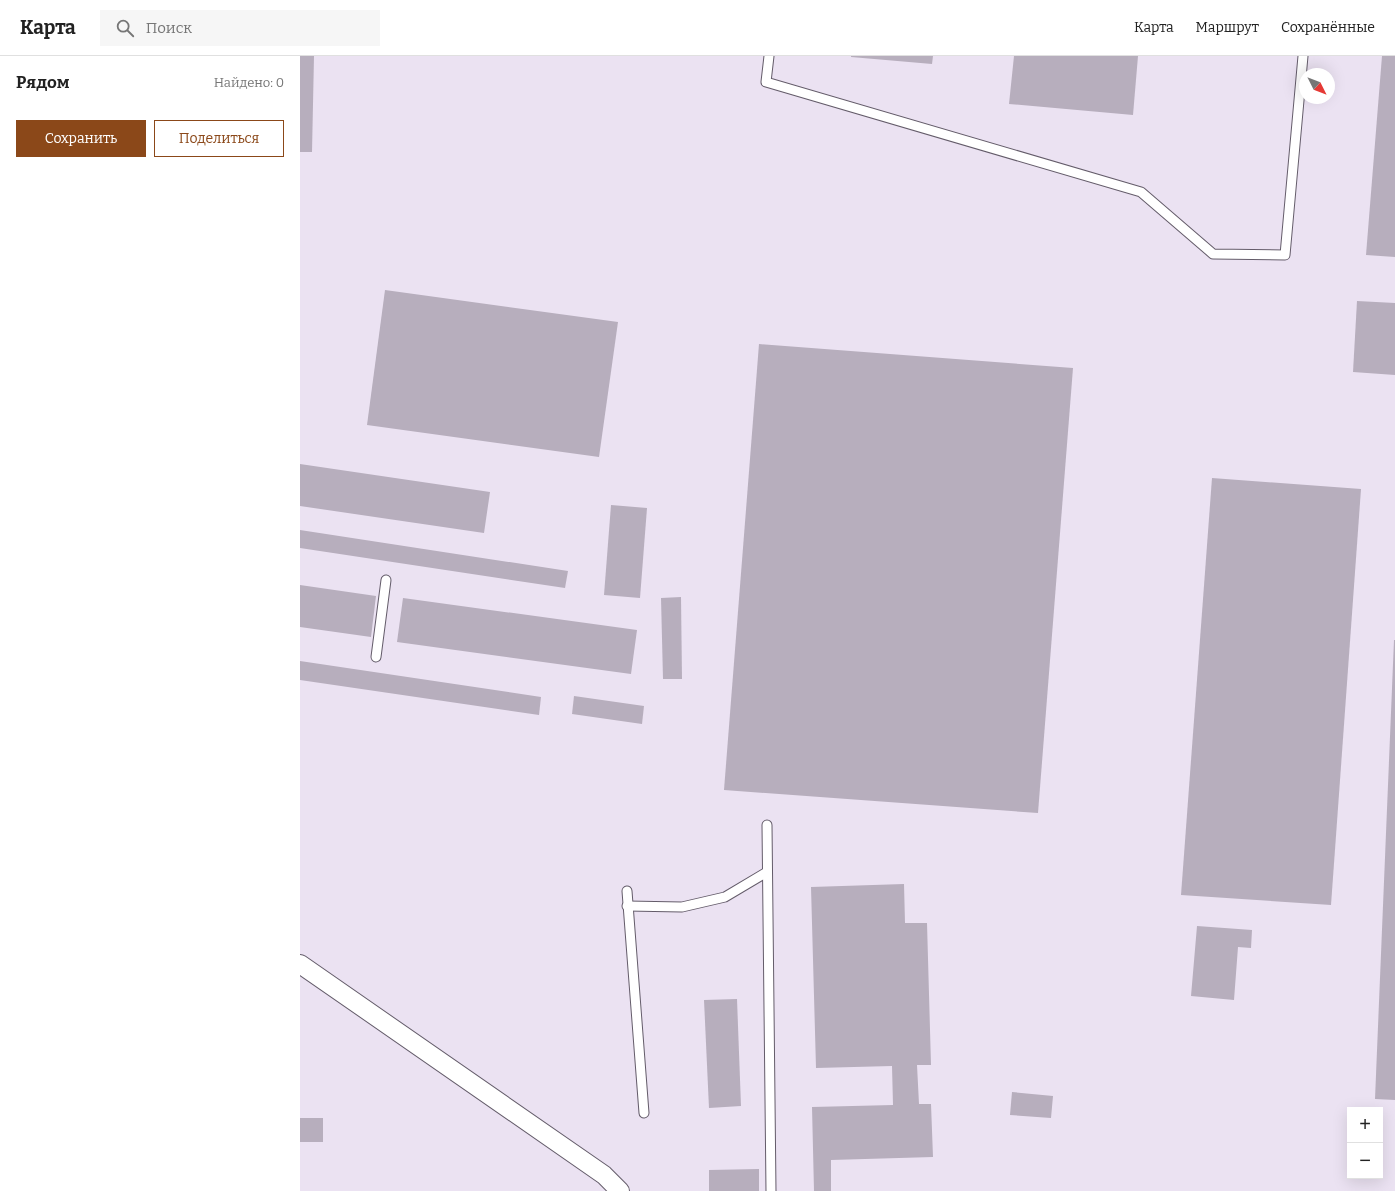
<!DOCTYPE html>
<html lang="ru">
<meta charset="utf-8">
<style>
:root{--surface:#fff;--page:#f6f6f6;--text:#222;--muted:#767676;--line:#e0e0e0;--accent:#8b4819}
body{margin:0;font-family:Bitter,serif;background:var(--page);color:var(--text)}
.controls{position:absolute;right:12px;bottom:12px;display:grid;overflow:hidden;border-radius:0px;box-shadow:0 4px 16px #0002}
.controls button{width:36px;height:36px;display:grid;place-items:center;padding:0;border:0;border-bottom:1px solid var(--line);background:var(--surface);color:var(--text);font:20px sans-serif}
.compass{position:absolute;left:999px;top:12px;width:36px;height:36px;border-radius:50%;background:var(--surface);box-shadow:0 4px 16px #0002;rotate:132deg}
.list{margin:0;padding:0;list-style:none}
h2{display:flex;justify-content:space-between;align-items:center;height:52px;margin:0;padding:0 16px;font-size:17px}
h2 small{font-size:13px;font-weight:400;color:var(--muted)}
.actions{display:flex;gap:8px;padding:12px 16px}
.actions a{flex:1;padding:9px 0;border:1px solid var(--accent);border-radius:0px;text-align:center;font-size:14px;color:var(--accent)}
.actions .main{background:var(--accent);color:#fff}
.icon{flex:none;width:22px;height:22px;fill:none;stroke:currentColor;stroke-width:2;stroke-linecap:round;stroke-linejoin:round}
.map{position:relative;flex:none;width:1095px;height:1135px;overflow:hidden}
header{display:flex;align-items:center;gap:24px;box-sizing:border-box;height:56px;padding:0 20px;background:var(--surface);border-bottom:1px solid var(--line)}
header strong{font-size:19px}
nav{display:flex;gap:22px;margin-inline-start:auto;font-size:14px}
.search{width:280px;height:36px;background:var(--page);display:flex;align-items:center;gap:10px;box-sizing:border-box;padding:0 14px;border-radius:0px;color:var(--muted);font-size:15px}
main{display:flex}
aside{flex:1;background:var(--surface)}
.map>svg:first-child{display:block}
.building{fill:#b7aebd}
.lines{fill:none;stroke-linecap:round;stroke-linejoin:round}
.service-casing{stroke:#645c6a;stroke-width:11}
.minor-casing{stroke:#645c6a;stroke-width:20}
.service{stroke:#fff;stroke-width:9}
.minor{stroke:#fff;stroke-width:18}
</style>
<header>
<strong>Карта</strong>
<div class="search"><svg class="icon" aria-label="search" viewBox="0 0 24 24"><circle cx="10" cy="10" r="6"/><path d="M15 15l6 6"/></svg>Поиск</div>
<nav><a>Карта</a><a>Маршрут</a><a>Сохранённые</a></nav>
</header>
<main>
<aside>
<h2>Рядом<small>Найдено: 0</small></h2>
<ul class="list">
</ul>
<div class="actions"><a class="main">Сохранить</a><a>Поделиться</a></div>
</aside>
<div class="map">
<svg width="1095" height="1135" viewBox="0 0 1095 1135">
<rect width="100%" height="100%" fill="#ebe2f2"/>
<g class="building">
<path d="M 0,0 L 14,0 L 12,96 L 0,96 Z"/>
<path d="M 551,0 L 633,0 L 632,8 L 551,1 Z"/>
<path d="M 714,0 L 838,0 L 833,59 L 709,48 Z"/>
<path d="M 1082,0 L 1095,0 L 1095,201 L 1066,199 Z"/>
<path d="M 85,234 L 318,266 L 299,401 L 67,369 Z"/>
<path d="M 1057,245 L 1095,247 L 1095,319 L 1053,316 Z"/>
<path d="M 459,288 L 773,312 L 738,757 L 424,734 Z"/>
<path d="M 0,408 L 190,436 L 184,477 L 0,450 Z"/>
<path d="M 912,422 L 1061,433 L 1031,849 L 881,839 Z"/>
<path d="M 311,449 L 347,452 L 340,542 L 304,539 Z"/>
<path d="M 0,474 L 268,515 L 265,532 L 0,492 Z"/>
<path d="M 0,529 L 76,540 L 71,581 L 0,571 Z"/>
<path d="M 381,541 L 382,623 L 363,623 L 361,542 Z"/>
<path d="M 103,542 L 337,574 L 331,618 L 97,586 Z"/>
<path d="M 1094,584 L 1095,584 L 1095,1044 L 1075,1043 Z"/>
<path d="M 0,605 L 241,641 L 239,659 L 0,624 Z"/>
<path d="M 274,640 L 344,650 L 342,668 L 272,658 Z"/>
<path d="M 604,828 L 605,867 L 627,867 L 631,1009 L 617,1009 L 619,1048 L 631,1048 L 633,1101 L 531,1104 L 531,1135 L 514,1135 L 512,1051 L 593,1049 L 592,1010 L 516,1012 L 511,831 Z"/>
<path d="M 897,870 L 952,874 L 951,892 L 938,891 L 934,944 L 891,940 Z"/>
<path d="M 437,943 L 441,1050 L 409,1052 L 404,944 Z"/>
<path d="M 712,1036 L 753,1040 L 751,1062 L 710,1059 Z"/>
<rect x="0" y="1062" width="23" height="24"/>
<path d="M 459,1113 L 459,1135 L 409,1135 L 409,1114 Z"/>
</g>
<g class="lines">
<g class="service-casing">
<g id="service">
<path d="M 469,0 L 466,26 L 841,136 L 913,198 L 985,199 L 1003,0"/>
<path d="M 76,601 L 86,524"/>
<path d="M 467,769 L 471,1135"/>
<path d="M 327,835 L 344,1057"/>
<path d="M 327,850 L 382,851 L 425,841 L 467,816"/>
</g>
</g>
<g class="minor-casing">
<path id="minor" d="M 0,908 L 304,1119 L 320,1135"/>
</g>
<use href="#service" class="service"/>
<use href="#minor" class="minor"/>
</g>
</svg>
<div class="controls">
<button>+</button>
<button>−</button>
</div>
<svg class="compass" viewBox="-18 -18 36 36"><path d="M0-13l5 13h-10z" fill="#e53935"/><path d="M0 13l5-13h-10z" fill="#767676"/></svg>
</div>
</main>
